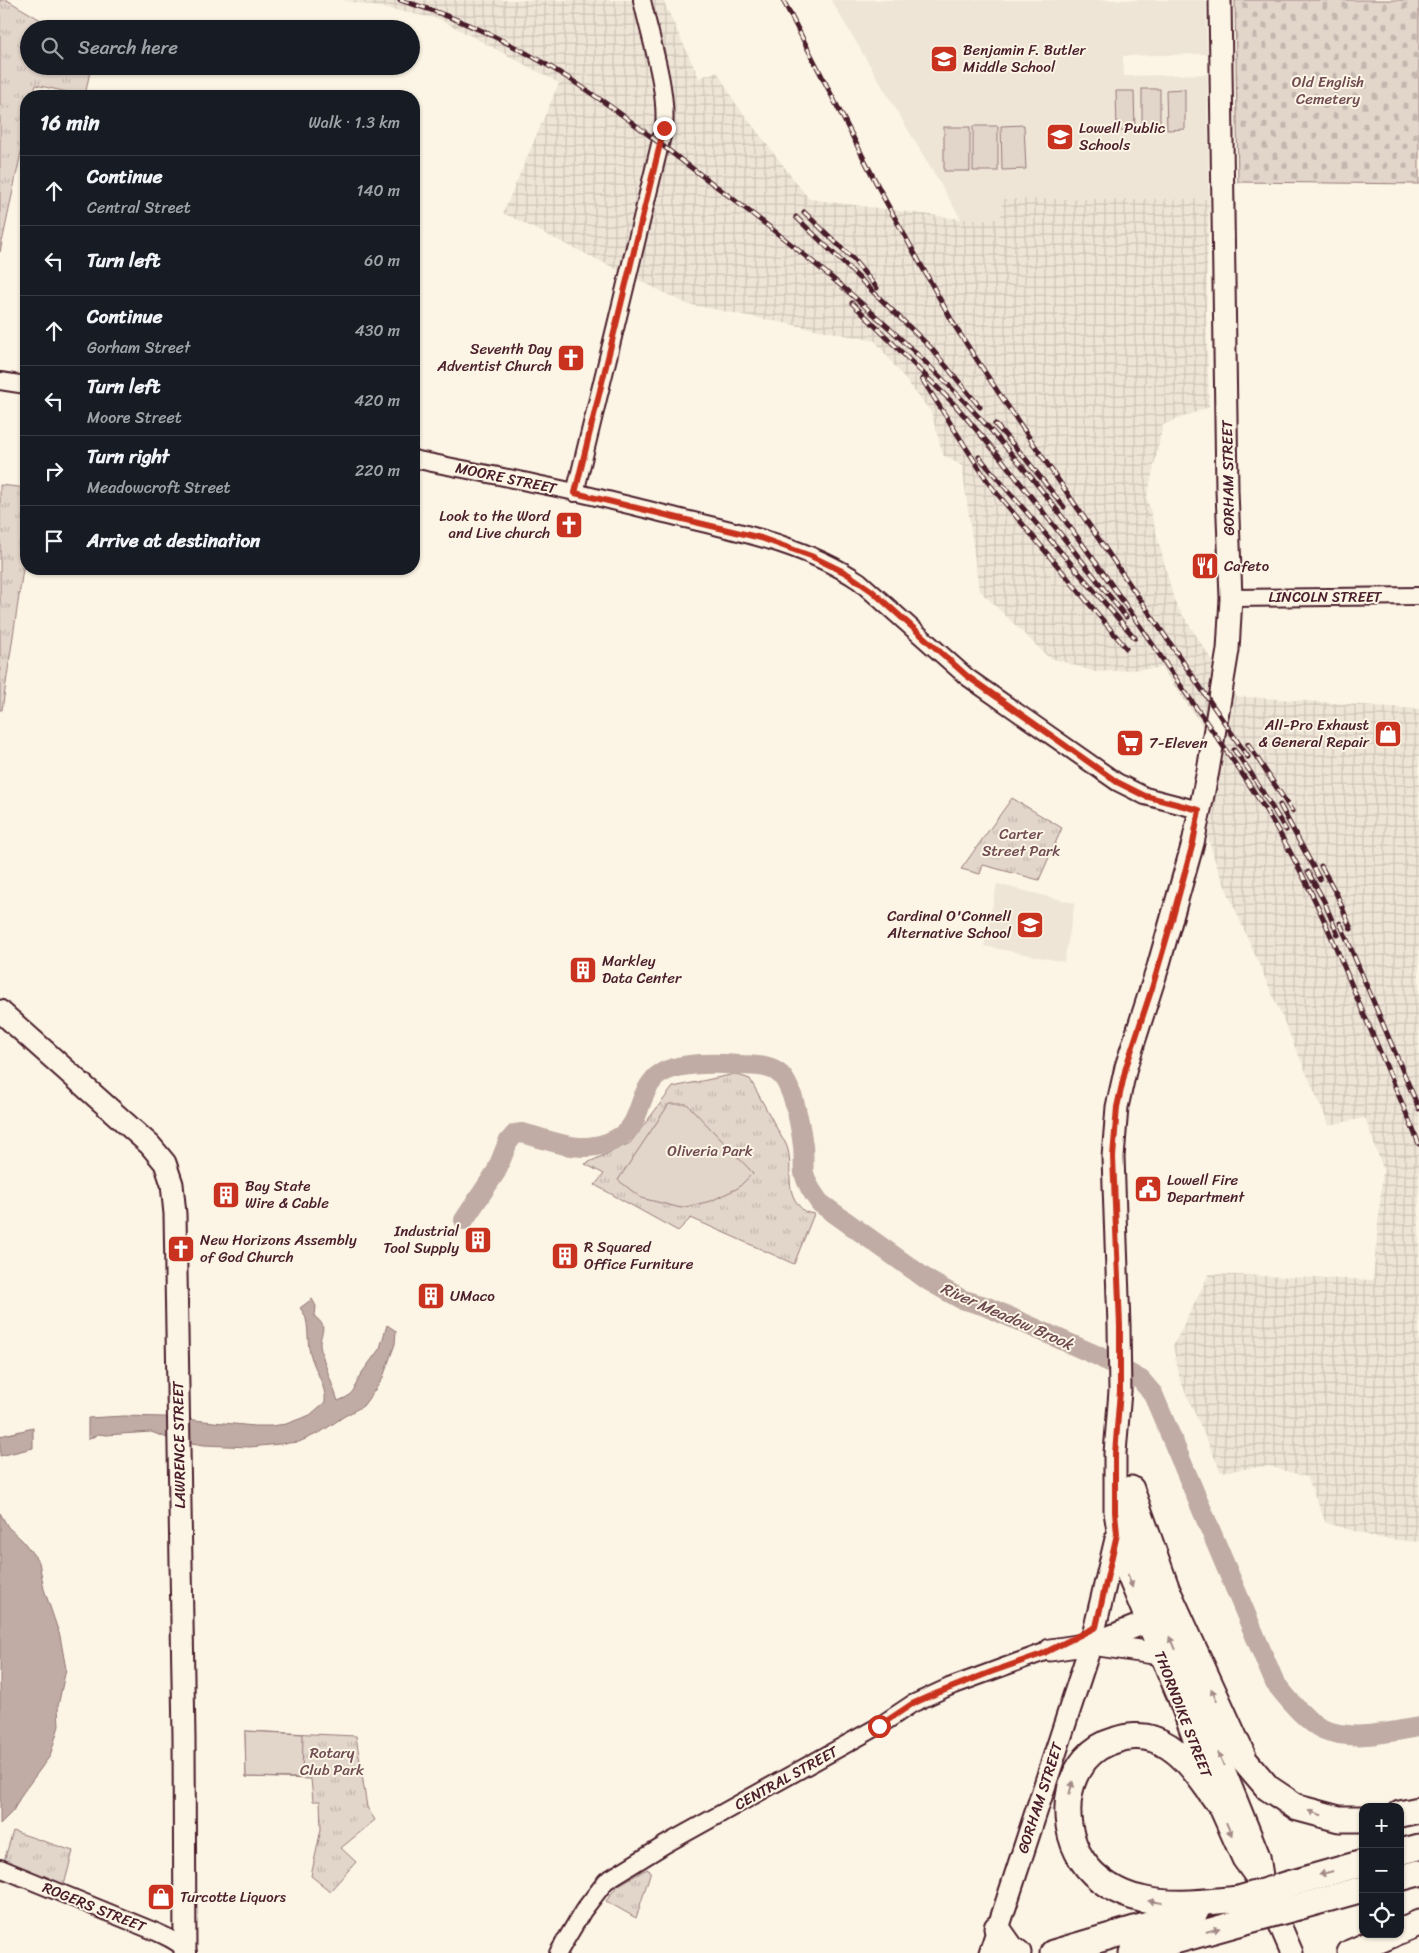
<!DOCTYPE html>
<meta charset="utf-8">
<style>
:root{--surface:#171b24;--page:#20242c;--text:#f1f3f6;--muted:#9ea1a6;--line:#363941}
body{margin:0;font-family:Sriracha,sans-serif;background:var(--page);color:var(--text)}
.controls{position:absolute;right:15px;bottom:15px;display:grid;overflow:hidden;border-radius:10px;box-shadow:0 1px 4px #0004}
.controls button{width:45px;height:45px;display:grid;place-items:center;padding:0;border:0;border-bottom:1px solid var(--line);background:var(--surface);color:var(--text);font:25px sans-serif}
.stop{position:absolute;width:15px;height:15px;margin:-11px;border:4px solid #c8321e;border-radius:50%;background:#fff}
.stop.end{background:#c8321e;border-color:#fff;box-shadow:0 1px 5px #0008}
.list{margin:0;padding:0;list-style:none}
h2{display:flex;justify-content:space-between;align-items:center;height:65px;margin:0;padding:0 20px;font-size:21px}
h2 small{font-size:16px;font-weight:400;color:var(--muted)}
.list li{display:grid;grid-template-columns:32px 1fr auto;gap:15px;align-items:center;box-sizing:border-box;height:70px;padding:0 20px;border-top:1px solid var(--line)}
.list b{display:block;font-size:19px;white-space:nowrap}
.list p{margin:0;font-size:16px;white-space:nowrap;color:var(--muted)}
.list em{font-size:16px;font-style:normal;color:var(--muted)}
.icon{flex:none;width:28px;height:28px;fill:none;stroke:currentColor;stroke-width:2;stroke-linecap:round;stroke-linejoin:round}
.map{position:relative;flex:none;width:1419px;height:1953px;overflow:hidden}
.search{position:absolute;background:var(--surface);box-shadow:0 1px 4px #0004;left:20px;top:20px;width:400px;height:55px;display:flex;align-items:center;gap:12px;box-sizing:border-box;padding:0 18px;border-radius:28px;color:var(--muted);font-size:19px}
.panel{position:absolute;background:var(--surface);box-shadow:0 1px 4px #0004;left:20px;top:90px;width:400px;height:485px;border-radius:20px}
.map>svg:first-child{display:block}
.built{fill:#eee5d7}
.industrial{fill:url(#industrial-grid)}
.cemetery{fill:url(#cemetery-stones);stroke:#967a7a}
.park{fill:url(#park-tufts);stroke:#967a7a}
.garden{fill:#e2d5ca;stroke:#967a7a}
.water{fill:#c0aca5;stroke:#917474}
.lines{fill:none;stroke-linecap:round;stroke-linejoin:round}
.river{stroke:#c0aca5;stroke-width:20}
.minor-casing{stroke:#4a1f2b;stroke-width:20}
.major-casing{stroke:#4a1f2b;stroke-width:25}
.highway-casing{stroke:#4a1f2b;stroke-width:29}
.minor{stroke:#fcf5e5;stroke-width:16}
.major{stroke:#fcf5e5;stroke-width:21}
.highway{stroke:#fcf5e5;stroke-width:25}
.rail-casing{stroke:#4a1f2b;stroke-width:5}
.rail{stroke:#fcf5e5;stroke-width:3;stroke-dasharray:9;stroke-linecap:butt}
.highway-bridge-casing{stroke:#4a1f2b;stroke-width:29;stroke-linecap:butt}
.highway-bridge{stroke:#fcf5e5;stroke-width:25}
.oneway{fill:#a38a88}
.route{stroke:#c8321e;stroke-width:6}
.labels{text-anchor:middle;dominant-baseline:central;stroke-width:4;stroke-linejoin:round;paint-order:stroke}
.poi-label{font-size:15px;fill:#4a1f2b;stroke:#fcf5e5;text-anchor:start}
.park-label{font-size:15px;fill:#704c53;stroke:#fcf5e5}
.street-label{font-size:15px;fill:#4a1f2b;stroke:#fcf5e5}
.water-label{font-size:16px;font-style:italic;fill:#6d4950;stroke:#fcf5e5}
</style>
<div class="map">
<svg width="1419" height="1953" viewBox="0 0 1419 1953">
<defs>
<pattern id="industrial-grid" width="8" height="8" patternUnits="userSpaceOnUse" patternTransform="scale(1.25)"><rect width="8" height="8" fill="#eee5d7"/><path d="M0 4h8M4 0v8" fill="none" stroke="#cec4b9"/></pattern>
<pattern id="cemetery-stones" width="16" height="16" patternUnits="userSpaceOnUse" patternTransform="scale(1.25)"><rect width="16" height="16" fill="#e2d5ca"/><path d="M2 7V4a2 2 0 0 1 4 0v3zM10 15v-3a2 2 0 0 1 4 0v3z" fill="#c3b6ae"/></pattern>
<pattern id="park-tufts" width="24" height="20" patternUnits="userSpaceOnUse" patternTransform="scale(1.25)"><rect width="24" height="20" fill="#e2d5ca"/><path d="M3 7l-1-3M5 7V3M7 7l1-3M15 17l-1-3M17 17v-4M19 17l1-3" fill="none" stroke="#c3b6ae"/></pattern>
</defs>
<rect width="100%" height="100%" fill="#fcf5e5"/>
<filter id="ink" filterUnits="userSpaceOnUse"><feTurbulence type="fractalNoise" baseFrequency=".02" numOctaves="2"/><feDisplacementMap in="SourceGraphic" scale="10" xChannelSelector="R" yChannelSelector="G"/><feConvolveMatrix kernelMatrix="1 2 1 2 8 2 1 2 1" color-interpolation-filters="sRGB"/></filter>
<g filter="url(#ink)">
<g class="built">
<path d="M 831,0 L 1206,0 L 1207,54 L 1123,56 L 1124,76 L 1207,74 L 1209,199 L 1002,199 L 1002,219 L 961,219 Z"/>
<path d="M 997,884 L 1075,903 L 1064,962 L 984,946 Z"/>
</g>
<path class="industrial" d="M 343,0 L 663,0 L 699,78 L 717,71 L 736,104 L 809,199 L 961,219 L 1001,219 L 1002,199 L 1209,199 L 1206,312 L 1209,407 L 1163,425 L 1147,498 L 1175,603 L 1235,696 L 1419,709 L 1419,1542 L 1378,1538 L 1326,1523 L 1307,1477 L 1268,1466 L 1221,1472 L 1180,1380 L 1173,1346 L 1209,1274 L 1373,1280 L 1383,1169 L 1365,1118 L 1329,1125 L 1218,870 L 1204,826 L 1221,753 L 1162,668 L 1095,672 L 1048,657 L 979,590 L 962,466 L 943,455 L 931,412 L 875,341 L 687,304 L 503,213 L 559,83 L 439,19 Z"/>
<path class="cemetery" d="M 1235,0 L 1419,0 L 1419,184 L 1238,182 Z"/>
<g class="park">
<path d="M 0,0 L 7,0 L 56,29 L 29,29 L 29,66 L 91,66 L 85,96 L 36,85 L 33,96 L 26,96 L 26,129 L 0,252 Z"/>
<path d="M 0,485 L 19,487 L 26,492 L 26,549 L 2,710 L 0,710 Z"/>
<path d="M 1012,798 L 1062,828 L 1039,880 L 983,865 L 980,874 L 961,869 Z"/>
<path d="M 735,1074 L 750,1079 L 782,1138 C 795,1153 786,1178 793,1196 C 796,1203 800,1207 805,1212 L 814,1214 L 794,1264 L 691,1218 L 678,1231 L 595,1185 L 604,1174 L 585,1164 L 630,1143 L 673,1087 Z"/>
<path d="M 245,1731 L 356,1736 L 367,1807 L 375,1820 L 341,1848 L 356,1862 L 330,1891 L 311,1876 L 321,1829 L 320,1801 L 313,1801 L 311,1779 L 246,1777 Z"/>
<path d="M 13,1831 L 73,1851 L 64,1885 L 4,1861 Z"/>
<path d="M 647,1869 L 650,1871 L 650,1874 L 636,1918 L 606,1901 L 617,1886 Z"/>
</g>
<g class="garden">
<rect x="1142" y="89" width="18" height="41"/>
<path d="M 1185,89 L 1185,129 L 1167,130 L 1166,90 Z"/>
<path d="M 1116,91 L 1134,91 L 1135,131 L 1117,131 Z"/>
<path d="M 1024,125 L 1026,169 L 1002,170 L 1001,126 Z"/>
<rect x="973" y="126" width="25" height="45"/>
<rect x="944" y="127" width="26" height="44"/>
<path d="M 669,1104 L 687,1104 L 753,1173 L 738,1188 L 711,1201 L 681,1208 L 641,1198 L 618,1180 Z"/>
<path d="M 245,1731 L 303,1734 L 302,1778 L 246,1777 Z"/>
</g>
<g class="water">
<path d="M 312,1299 L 316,1306 L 315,1317 C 329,1327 320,1332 320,1345 C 321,1355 334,1389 338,1401 L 347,1397 L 353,1391 L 361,1374 L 380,1348 L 387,1325 L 396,1331 L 395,1344 L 382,1380 L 363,1406 L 343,1417 L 321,1432 L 299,1442 L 250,1447 L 204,1445 L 173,1440 L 151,1432 L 106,1435 L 98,1434 L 88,1440 L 88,1418 L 124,1416 L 164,1417 L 254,1426 L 271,1426 L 286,1424 L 310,1415 L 325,1402 C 327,1387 314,1369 310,1353 C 306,1339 311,1319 300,1308 Z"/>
<path d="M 33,1428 L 33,1448 L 0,1456 L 0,1436 Z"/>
<path d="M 0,1513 L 8,1527 L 23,1541 L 39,1562 L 44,1589 L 60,1636 L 66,1669 L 58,1706 L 59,1726 L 50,1756 L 22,1794 L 13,1811 L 0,1824 Z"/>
</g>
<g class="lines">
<path class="river" d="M 464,1220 L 496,1172 L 508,1142 L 515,1134 L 522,1133 C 551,1140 577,1154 607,1143 C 645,1129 633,1103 654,1079 C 670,1061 717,1063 738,1065 C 752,1066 770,1064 781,1075 C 787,1081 790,1090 793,1098 C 798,1114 801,1130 803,1146 C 804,1155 803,1164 804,1173 C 807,1185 813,1193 820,1203 L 929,1281 L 961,1299 L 985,1306 L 1098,1356 L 1141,1380 L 1153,1394 L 1275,1683 C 1287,1697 1305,1721 1322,1729 C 1353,1742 1388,1732 1419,1727"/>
<g class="minor-casing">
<g id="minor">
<path d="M 0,381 L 26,385"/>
<path d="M 414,459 C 455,468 496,475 537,484 C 584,493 631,506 677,517 C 740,532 805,545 859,581 L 967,677 L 1117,782 L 1145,796 L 1199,810"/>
<path d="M 575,493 L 664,128 C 668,90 650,37 642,0"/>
<path d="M 1231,598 L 1419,596"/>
<path d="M 0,1868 L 156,1932 C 167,1937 181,1943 188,1953"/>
<path d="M 558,1953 L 583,1911 L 606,1881 L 666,1844 L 879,1726 L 912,1704 L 949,1687 L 1050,1650"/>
</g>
</g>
<g class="major-casing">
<g id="major">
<path d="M 1220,0 L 1227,490 L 1231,598 L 1228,650 L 1208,771 L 1193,843 L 1158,967 L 1126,1067 L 1117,1107 L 1113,1157 L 1119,1326 L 1120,1391 L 1115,1453 L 1115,1512 L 1122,1555 L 1128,1576 L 1178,1696 L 1217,1801 L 1243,1859 L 1264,1888 L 1292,1953"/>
<path d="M 0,1011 L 150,1145 L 165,1163 L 172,1184 L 175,1214 L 184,1738 L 185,1953"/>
<path d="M 1131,1507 L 1135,1542 L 1141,1564 L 1259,1856 L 1263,1883"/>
<path d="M 1092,1644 L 1160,1654"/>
<path d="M 1050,1650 L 1091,1644 L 1160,1617"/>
<path d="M 990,1953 L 1091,1644 L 1116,1539"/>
</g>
</g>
<g class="highway-casing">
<g id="highway">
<path d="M 1131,1489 L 1167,1590 L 1245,1761 L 1268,1788 L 1298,1808 L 1339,1819 L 1363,1819"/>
<path d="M 1217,1801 C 1200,1778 1182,1748 1153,1739 C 1142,1735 1127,1736 1116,1740 C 1065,1754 1056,1820 1082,1860 C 1095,1880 1118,1894 1141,1899 C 1173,1907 1206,1902 1239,1899"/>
<path d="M 1400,1814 L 1419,1810"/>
<path d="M 1400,1852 L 1419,1847"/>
<path d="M 1400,1878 L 1419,1873"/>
<path d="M 1289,1884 L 1363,1863"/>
<path d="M 1298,1907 L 1363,1889"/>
<path d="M 997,1928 L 1011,1948 L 1018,1953"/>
<path d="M 1400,1931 L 1419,1923"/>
<path d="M 1053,1953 L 1196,1911"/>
<path d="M 1132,1953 L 1246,1921"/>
<path d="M 1350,1953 L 1393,1934"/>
</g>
</g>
<use href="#minor" class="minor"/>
<use href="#major" class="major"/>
<use href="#highway" class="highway"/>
<g class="rail-casing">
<g id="rail">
<path d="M 400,0 C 472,21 537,55 598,98 C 631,120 661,145 693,169 C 812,257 926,351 1021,465 C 1077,532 1125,604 1174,676 C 1216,737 1261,796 1295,861 C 1319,905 1338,952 1357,998 C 1378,1047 1399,1095 1419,1144"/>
<path d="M 783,0 L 885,200 L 956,328 L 998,392 L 1248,757"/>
<path d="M 804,212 L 852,258 L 877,288"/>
<path d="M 796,217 L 931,348 L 980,407"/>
<path d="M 852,303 L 956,406 L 999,456 L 1126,617"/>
<path d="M 922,379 L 990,485 L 1126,648"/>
<path d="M 995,424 L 1025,458 L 1064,507"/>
<path d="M 979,457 L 1135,638"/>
<path d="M 1248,744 L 1292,811"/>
<path d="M 1234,750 L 1249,770 L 1286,830"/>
<path d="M 1280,805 L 1320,880"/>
<path d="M 1321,866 L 1337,895 L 1351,929"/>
<path d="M 1308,872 L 1324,901 L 1338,935"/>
<path d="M 1340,923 L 1419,1109"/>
</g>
</g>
<use href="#rail" class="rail"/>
<g class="highway-bridge-casing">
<g id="highway-bridge">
<path d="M 1239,1899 L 1289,1884"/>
<path d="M 1246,1921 L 1298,1907"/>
</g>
</g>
<use href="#highway-bridge" class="highway-bridge"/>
</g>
<defs><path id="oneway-solid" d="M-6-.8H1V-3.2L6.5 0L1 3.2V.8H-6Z" transform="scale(1.25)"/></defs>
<g class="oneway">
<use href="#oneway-solid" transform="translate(1130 1581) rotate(70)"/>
<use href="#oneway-solid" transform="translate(1172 1643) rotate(-113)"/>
<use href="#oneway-solid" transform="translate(1214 1695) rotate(-114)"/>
<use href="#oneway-solid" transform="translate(1221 1759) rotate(-113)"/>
<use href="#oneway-solid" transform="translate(1071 1788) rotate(-74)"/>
<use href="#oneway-solid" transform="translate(1315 1813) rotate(-163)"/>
<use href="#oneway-solid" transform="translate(1229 1829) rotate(66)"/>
<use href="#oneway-solid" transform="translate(1326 1873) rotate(164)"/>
<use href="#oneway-solid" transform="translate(1155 1902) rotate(-172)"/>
<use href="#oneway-solid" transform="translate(1213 1930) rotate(-16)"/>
</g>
</g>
<g class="lines" filter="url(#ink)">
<path class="route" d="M 664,128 L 575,493 L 761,538 L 811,556 L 846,573 L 872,591 L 967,676 L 1117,782 L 1145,796 L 1199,810 L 1193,843 L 1172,920 L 1152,988 L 1126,1067 L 1117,1107 L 1113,1157 L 1120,1326 L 1120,1391 L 1115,1454 L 1115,1512 L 1117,1534 L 1096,1627 L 1042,1654 L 991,1672 L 930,1696 L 912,1704 L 879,1726"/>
</g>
<defs>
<g id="school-square" transform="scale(1.4375)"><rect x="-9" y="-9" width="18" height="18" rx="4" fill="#c8321e" stroke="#fcf5e5"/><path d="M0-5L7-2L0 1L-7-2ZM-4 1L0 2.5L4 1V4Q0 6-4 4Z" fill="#fff"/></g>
<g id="church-square" transform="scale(1.4375)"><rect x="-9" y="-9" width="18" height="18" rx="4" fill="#c8321e" stroke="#fcf5e5"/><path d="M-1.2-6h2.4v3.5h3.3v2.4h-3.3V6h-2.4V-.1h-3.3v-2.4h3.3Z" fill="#fff"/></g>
<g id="restaurant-square" transform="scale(1.4375)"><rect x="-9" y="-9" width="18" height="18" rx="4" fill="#c8321e" stroke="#fcf5e5"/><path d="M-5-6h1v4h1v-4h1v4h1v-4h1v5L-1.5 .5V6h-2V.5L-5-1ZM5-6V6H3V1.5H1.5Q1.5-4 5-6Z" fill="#fff"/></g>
<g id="shop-square" transform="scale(1.4375)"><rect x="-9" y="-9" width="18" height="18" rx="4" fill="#c8321e" stroke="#fcf5e5"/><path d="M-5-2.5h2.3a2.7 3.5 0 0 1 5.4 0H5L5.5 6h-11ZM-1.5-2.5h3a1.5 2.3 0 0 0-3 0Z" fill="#fff"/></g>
<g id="supermarket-square" transform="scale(1.4375)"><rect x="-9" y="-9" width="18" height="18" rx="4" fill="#c8321e" stroke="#fcf5e5"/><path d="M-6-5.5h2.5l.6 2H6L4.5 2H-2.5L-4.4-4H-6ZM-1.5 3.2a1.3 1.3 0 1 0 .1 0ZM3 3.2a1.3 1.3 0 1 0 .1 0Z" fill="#fff"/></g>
<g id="building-square" transform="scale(1.4375)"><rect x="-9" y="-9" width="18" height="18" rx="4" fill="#c8321e" stroke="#fcf5e5"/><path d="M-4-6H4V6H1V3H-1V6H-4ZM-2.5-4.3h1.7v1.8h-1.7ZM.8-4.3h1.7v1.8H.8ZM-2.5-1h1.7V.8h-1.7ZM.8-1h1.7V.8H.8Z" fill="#fff"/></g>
<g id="civic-square" transform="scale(1.4375)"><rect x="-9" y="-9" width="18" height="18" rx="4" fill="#c8321e" stroke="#fcf5e5"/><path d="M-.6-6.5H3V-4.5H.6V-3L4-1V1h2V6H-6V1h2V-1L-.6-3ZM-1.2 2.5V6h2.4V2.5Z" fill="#fff"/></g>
</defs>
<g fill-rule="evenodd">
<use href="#school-square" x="944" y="59"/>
<use href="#school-square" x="1060" y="137"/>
<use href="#church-square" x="571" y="358"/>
<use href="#church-square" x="569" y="525"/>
<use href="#restaurant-square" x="1205" y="566"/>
<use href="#shop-square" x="1388" y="734"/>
<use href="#supermarket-square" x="1130" y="743"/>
<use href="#school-square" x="1030" y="925"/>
<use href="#building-square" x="583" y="970"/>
<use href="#civic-square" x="1148" y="1189"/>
<use href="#building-square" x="226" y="1195"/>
<use href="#building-square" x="478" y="1240"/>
<use href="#church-square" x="181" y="1249"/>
<use href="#building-square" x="565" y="1256"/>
<use href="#building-square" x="431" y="1296"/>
<use href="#shop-square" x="161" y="1897"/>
</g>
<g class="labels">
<g class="poi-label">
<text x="963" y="50">Benjamin F. Butler<tspan x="963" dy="17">Middle School</tspan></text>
<text x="1079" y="128">Lowell Public<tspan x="1079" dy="17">Schools</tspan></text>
<text x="552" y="349" text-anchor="end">Seventh Day<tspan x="552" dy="17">Adventist Church</tspan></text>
<text x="550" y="516" text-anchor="end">Look to the Word<tspan x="550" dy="17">and Live church</tspan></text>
<text x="1224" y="566">Cafeto</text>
<text x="1369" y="725" text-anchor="end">All-Pro Exhaust<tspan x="1369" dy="17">&amp; General Repair</tspan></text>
<text x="1149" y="743">7-Eleven</text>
<text x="1011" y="916" text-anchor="end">Cardinal O'Connell<tspan x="1011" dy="17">Alternative School</tspan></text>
<text x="602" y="961">Markley<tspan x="602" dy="17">Data Center</tspan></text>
<text x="1167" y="1180">Lowell Fire<tspan x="1167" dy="17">Department</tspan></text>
<text x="245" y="1186">Bay State<tspan x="245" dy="17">Wire &amp; Cable</tspan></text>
<text x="459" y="1231" text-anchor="end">Industrial<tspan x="459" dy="17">Tool Supply</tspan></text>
<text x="200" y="1240">New Horizons Assembly<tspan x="200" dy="17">of God Church</tspan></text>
<text x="584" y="1247">R Squared<tspan x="584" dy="17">Office Furniture</tspan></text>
<text x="450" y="1296">UMaco</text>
<text x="180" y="1897">Turcotte Liquors</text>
</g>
<g class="park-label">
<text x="1328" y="82">Old English<tspan x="1328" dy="17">Cemetery</tspan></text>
<text x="1021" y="834">Carter<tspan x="1021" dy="17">Street Park</tspan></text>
<text x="710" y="1151">Oliveria Park</text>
<text x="332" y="1753">Rotary<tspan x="332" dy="17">Club Park</tspan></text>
</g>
<g class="street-label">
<text transform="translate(506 478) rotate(12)">MOORE STREET</text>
<text transform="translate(1228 478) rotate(-91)">GORHAM STREET</text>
<text x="1325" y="597">LINCOLN STREET</text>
<text transform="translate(179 1445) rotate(-91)">LAWRENCE STREET</text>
<text transform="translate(1183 1714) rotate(69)">THORNDIKE STREET</text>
<text transform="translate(786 1778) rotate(-29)">CENTRAL STREET</text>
<text transform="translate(1040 1798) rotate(-72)">GORHAM STREET</text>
<text transform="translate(94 1907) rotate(22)">ROGERS STREET</text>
</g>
<g class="water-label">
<text transform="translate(1007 1316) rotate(24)">River Meadow Brook</text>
</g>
</g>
</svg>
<div class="controls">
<button>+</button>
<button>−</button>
<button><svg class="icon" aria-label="locate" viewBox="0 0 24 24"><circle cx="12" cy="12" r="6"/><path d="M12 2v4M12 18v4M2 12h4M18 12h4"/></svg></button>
</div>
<div class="stop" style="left:879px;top:1726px"></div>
<div class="stop end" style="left:664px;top:128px"></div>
<div class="search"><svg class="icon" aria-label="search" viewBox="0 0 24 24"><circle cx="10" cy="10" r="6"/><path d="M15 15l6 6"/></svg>Search here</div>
<section class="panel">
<h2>16 min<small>Walk · 1.3 km</small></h2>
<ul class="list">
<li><svg class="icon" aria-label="ahead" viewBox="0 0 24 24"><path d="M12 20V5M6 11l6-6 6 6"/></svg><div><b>Continue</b><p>Central Street</p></div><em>140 m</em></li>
<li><svg class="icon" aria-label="left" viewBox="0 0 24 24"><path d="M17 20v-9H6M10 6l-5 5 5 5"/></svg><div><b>Turn left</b></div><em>60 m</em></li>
<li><svg class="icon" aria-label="ahead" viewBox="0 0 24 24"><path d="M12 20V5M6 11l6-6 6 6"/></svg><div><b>Continue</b><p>Gorham Street</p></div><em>430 m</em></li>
<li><svg class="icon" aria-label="left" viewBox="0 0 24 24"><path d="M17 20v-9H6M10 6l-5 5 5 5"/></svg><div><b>Turn left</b><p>Moore Street</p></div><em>420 m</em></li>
<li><svg class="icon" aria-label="right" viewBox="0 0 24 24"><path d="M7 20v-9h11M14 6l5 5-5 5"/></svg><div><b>Turn right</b><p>Meadowcroft Street</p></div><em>220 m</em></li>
<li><svg class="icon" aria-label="arrive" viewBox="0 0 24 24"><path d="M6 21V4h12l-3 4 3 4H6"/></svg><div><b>Arrive at destination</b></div></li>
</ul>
</section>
</div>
